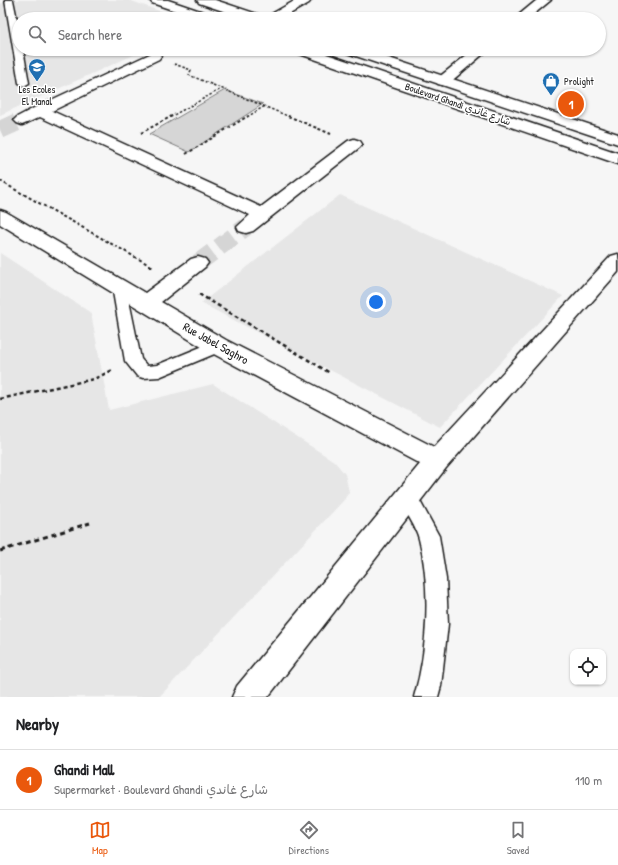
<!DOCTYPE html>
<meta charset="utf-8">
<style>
:root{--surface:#fff;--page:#f2f2f2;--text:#202124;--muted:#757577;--line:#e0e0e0;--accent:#ea580c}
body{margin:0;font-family:"Patrick Hand","Playpen Sans Arabic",sans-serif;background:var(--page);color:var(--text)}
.controls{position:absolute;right:12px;bottom:12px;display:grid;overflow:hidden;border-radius:8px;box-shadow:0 1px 3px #0004}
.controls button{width:36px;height:36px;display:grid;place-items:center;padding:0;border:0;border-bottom:1px solid var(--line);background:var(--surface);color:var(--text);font:20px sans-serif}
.you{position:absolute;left:376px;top:302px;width:14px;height:14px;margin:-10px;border:3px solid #fff;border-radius:50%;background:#1a73e8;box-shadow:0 0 0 6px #1a73e833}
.badge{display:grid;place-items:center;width:26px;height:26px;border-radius:50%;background:var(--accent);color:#fff;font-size:13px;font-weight:700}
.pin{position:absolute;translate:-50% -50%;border:2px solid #fff;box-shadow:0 1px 4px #0006}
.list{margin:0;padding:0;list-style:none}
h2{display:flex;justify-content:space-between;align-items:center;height:52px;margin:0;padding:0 16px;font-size:17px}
h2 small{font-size:13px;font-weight:400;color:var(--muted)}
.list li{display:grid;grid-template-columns:26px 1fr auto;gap:12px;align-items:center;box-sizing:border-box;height:60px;padding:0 16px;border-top:1px solid var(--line)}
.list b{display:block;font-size:15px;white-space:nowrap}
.list p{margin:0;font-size:13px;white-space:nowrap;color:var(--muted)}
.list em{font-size:13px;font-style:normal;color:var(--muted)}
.icon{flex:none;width:22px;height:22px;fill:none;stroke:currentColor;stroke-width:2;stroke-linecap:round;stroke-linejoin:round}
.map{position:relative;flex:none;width:618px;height:697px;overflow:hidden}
.search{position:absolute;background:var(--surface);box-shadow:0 1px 3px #0004;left:12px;right:12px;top:12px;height:44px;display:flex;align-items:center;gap:10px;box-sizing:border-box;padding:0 14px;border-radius:22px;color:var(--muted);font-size:15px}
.sheet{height:112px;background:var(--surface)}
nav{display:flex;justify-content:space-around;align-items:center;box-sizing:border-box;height:56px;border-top:1px solid var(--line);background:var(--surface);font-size:11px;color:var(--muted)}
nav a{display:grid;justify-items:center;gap:2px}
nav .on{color:var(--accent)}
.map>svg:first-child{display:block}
.built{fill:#e6e6e6}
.green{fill:#d6d6d6;stroke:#797979}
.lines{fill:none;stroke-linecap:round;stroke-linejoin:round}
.minor-tunnel{stroke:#d5d5d5;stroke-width:18;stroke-dasharray:18 8;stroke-linecap:butt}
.service-casing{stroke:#1c1c1c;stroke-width:3}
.minor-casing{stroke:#1c1c1c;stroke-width:3}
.primary-casing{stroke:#1c1c1c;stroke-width:3}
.path-far3{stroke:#1c1c1c;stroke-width:1.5;stroke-dasharray:2.5 2;stroke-linecap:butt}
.path-far2{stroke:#1c1c1c;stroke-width:2;stroke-dasharray:3 2.5;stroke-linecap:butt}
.path-far1{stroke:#1c1c1c;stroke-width:2.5;stroke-dasharray:4 3;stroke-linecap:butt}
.path{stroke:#1c1c1c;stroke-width:3;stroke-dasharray:5 4;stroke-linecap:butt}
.service{fill:#fff;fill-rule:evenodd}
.minor{fill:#fff;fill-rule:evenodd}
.primary{fill:#fff;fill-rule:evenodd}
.labels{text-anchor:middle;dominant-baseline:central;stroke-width:3;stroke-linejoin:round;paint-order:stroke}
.far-poi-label{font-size:10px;fill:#1c1c1c;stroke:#fff;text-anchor:start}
.far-street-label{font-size:10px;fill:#1c1c1c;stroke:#fff}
.street-label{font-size:12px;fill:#1c1c1c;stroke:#fff}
</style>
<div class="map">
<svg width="618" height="697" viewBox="0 0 618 697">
<rect width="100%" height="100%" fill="#f6f6f6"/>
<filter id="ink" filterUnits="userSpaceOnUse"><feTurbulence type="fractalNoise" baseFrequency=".025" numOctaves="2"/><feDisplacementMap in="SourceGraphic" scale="8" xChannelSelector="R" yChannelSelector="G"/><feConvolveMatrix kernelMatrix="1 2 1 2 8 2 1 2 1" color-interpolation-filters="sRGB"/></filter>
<g filter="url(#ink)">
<g class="built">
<path d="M 10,0 L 129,0 L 181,19 L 19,19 L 19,49 L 147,49 L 0,115 L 0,4 Z"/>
<path d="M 340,195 L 563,296 L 440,427 L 201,303 Z"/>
<path d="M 0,253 L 91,313 L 109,410 L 213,384 L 334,461 L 345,474 L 349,492 L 344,500 L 159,697 L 0,697 Z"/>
</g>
<path class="green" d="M 225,90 L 263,104 L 189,152 L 149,134 Z"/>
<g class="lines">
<g class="minor-tunnel">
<path d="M 0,130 L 22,120"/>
<path d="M 198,263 L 246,227"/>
</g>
<g class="service-casing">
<g id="service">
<path d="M 5,0 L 13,0 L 19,29 L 19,49 L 23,49 L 29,83 L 24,86 L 19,83 Z"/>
<path d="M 119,281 L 124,283 L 126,286 L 141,359 L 147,366 L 157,365 L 218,340 L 224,342 L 226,346 L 224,350 L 159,377 L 143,378 L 137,376 L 125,361 L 112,286 L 114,283 Z"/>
<path d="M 408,490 L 415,492 L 439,536 L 446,579 L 448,624 L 441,686 L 438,697 L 414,697 C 428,650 431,586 419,539 C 416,526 404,510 398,498 L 401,492 Z"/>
</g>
</g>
<g class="minor-casing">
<g id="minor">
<path d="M 296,0 L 311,0 L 309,3 L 281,19 L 266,19 L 268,16 Z"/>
<path d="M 537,0 L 551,0 L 528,19 L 514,19 Z"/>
<path d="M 474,49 L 489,49 L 448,84 L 443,85 L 438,84 L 436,81 L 438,78 Z"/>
<path d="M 154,52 L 159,53 L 161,56 L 159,59 L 52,111 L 261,207 L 348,141 L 354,139 L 360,141 L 362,144 L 360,147 L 253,231 L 246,233 L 239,231 L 237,227 L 250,215 L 40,117 L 27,123 L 22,125 L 17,123 L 14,120 L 17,117 L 34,108 Z"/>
<path d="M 0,210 L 6,212 L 145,293 L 191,259 L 198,257 L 205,259 L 208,263 L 205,267 L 161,302 L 226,340 L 434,447 L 611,256 L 618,254 L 618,272 L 446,468 L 268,697 L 232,697 L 237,686 L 420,464 L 210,352 L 0,224 Z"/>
</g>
</g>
<g class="primary-casing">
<g id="primary">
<path d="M 150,0 L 168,0 L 215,16 L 217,19 L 199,19 L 152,3 Z"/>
<path d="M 197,0 L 215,0 L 263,16 L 265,19 L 247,19 L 199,3 Z"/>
<path d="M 292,49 L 312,49 L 618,153 L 618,164 L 294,52 Z"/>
<path d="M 342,49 L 362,49 L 618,134 L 618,144 L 344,52 Z"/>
</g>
</g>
<g class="path-far3">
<path d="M 174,64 L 191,70 L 189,75 L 290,117"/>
<path d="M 170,117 L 221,89"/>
<path d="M 247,117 L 265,106"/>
</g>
<g class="path-far2">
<path d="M 288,116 L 331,134"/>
<path d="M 141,133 L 172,116"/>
<path d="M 186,154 L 248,116"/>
<path d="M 0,181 L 151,266"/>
</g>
<g class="path-far1">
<path d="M 149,265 L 153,267"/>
<path d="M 199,294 L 330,373"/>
<path d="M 0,399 L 94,379 L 113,370"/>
</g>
<path class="path" d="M 0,551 L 90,523"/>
<use href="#service" class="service"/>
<use href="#minor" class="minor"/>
<use href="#primary" class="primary"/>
</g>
</g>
<defs>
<g id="school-pin" transform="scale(0.9)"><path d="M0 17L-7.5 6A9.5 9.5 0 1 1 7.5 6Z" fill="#1f6fb2" stroke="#fff"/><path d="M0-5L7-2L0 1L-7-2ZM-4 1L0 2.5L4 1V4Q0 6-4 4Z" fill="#fff"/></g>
<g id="shop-pin" transform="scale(0.9)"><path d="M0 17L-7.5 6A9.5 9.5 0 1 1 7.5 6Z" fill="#1f6fb2" stroke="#fff"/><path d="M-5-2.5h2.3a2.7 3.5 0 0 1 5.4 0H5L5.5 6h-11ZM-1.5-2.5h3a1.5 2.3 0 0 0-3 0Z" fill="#fff"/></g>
</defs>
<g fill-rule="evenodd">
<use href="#school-pin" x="37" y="67"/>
<use href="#shop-pin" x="551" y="81"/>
</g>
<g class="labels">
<g class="far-poi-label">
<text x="564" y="81">Prolight</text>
<text x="37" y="89" text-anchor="middle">Les Ecoles<tspan x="37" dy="12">El Manal</tspan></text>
</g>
<g class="far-street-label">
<text transform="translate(458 104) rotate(19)">Boulevard Ghandi شارع غاندي</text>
</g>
<g class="street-label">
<text transform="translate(216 343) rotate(29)">Rue Jabel Saghro</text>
</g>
</g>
</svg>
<div class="controls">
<button><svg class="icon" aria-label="locate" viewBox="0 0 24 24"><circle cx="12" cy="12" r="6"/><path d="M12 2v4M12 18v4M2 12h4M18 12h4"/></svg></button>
</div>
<div class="you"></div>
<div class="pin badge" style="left:571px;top:104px">1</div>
<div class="search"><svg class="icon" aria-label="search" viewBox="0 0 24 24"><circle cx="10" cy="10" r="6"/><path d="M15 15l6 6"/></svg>Search here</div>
</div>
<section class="sheet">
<h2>Nearby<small></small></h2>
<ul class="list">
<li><span class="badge">1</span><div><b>Ghandi Mall</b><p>Supermarket · Boulevard Ghandi شارع غاندي</p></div><em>110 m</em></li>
</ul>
</section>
<nav>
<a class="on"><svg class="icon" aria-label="map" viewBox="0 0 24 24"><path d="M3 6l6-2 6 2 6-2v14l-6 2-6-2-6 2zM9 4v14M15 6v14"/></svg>Map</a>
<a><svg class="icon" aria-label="directions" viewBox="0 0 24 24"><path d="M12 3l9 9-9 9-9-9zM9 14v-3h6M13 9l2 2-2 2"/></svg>Directions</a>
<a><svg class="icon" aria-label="saved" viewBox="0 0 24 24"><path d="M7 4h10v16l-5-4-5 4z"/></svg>Saved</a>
</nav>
